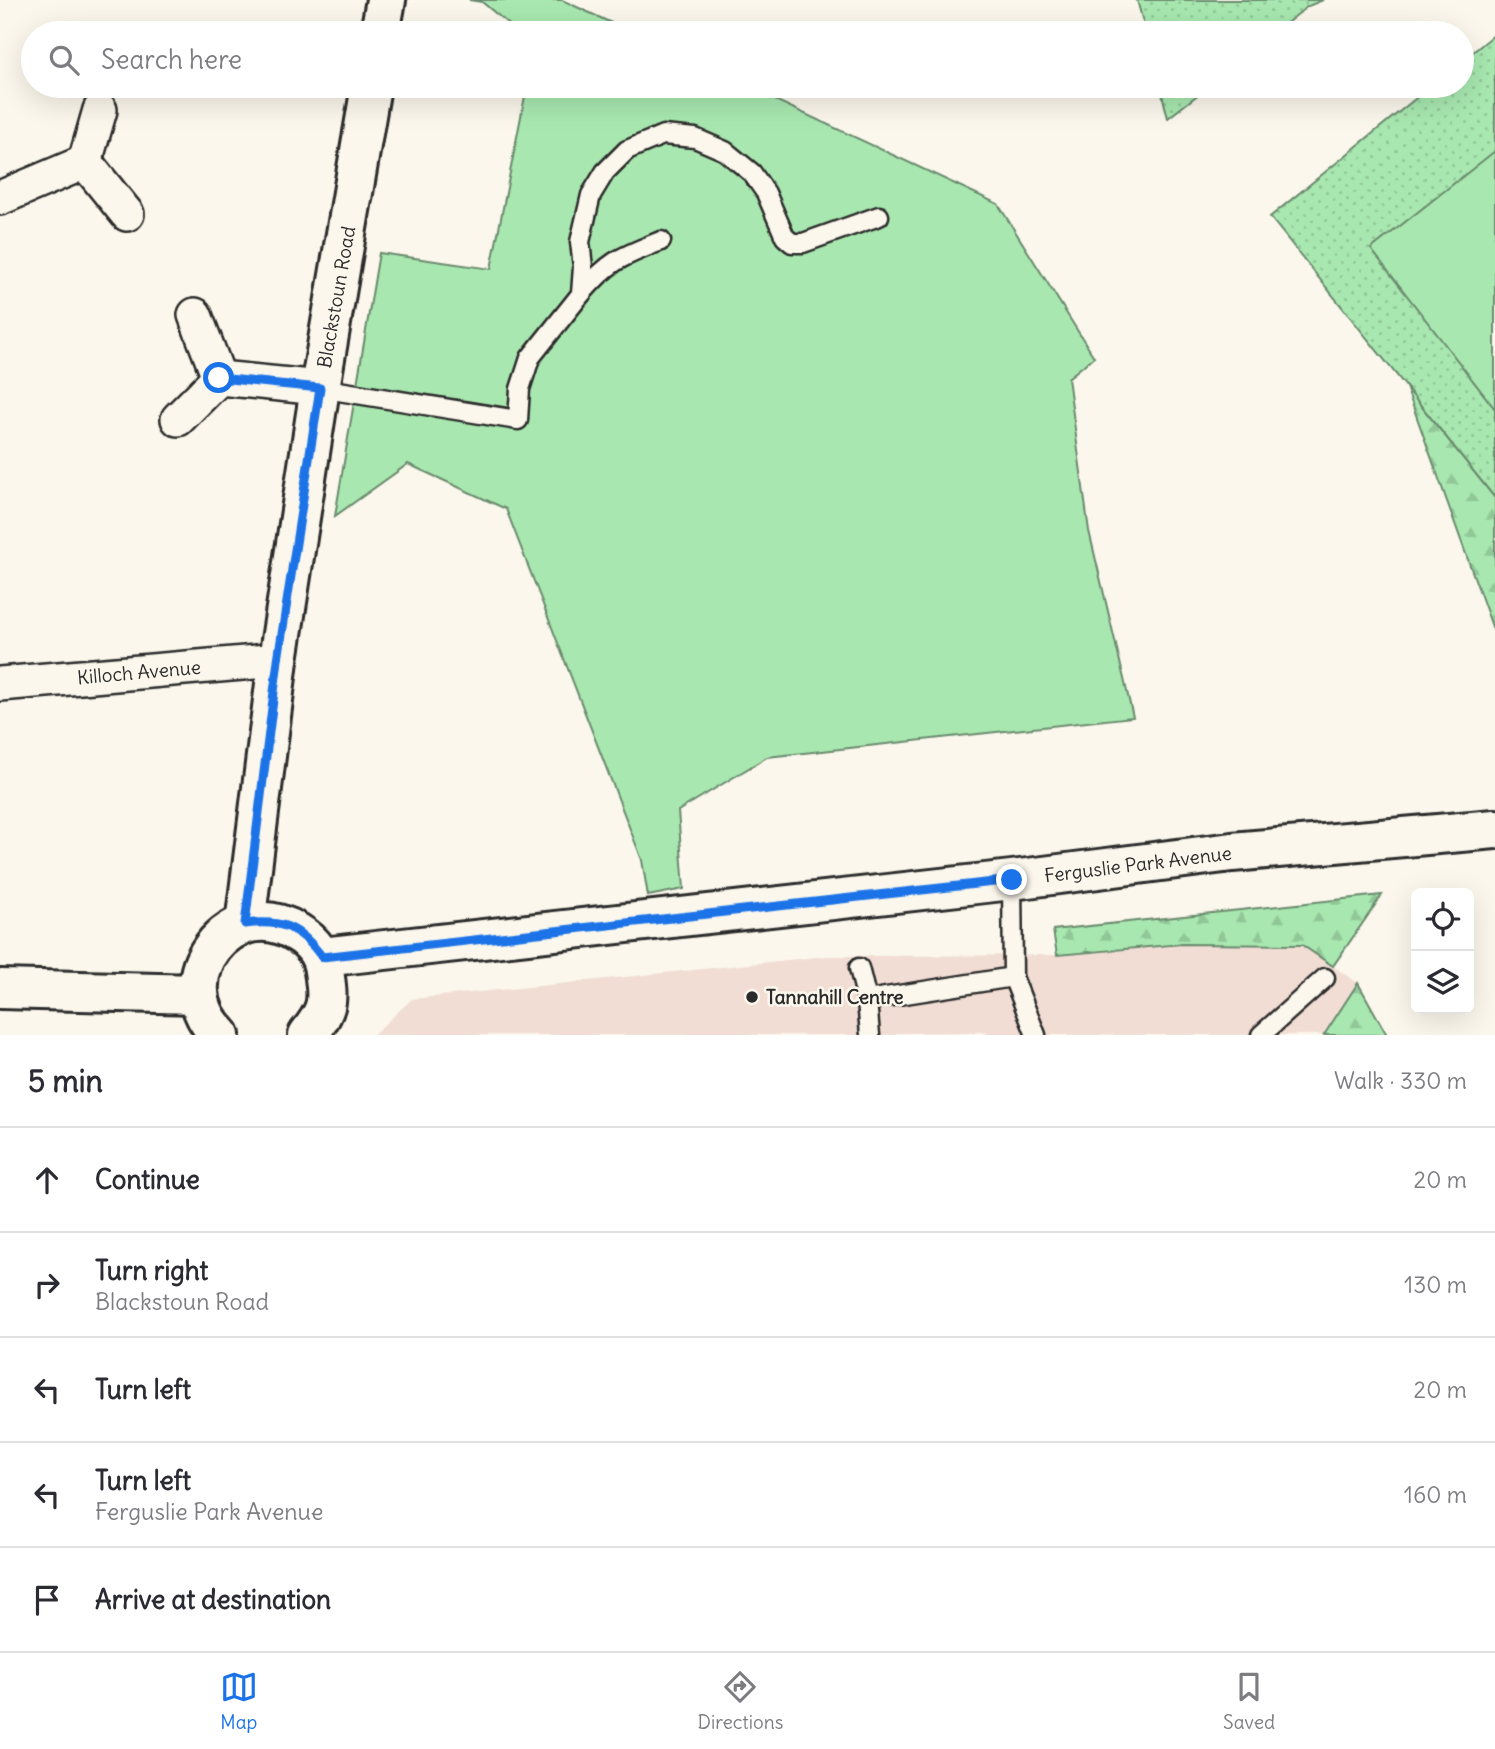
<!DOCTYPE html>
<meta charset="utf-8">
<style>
:root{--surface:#fff;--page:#f2f2f3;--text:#2b2b33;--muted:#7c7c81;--line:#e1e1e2;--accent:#1a73e8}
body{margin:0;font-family:Delius,sans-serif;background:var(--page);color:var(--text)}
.controls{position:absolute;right:21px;bottom:21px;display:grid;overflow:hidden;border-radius:10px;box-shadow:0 7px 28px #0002}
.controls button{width:63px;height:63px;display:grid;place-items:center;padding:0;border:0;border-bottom:2px solid var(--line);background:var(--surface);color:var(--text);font:35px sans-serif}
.stop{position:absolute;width:21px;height:21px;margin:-16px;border:5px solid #1a73e8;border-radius:50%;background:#fff}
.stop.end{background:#1a73e8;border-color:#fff;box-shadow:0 2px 7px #0008}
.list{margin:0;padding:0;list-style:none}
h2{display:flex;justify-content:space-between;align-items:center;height:91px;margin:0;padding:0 28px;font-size:30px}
h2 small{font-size:23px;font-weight:400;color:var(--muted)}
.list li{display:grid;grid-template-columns:46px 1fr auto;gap:21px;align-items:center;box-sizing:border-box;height:105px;padding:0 28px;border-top:2px solid var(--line)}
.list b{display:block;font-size:26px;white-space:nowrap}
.list p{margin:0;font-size:23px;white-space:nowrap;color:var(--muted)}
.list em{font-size:23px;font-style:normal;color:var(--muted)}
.icon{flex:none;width:38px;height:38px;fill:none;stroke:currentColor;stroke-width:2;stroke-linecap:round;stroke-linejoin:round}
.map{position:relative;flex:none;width:1495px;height:1035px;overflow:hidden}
.search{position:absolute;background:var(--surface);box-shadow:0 7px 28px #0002;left:21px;right:21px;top:21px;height:77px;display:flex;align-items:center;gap:18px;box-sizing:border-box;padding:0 24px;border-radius:38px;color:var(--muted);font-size:26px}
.sheet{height:616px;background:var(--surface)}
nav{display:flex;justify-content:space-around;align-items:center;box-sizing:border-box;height:98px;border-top:2px solid var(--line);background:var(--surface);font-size:19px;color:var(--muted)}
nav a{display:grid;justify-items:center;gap:4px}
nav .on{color:var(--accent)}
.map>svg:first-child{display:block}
.built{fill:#f1ddd4}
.forest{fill:url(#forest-firs);stroke:#6a8a6e;stroke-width:2}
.park{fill:url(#park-dots);stroke:#6a8a6e;stroke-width:2}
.garden{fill:#a8e8b0;stroke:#6a8a6e;stroke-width:2}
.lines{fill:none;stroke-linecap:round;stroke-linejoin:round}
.lane-casing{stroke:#2b2b2b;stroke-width:23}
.street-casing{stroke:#2b2b2b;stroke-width:38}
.secondary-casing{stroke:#2b2b2b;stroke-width:44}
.lane{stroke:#fbf7ec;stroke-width:18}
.street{stroke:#fbf7ec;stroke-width:33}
.secondary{stroke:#fbf7ec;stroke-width:38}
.route{stroke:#1a73e8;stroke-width:9}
.poi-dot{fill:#2b2b2b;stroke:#fbf7ec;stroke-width:2.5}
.labels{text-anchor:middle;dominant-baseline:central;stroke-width:5;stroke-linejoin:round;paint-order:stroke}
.street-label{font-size:19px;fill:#2b2b2b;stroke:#fbf7ec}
.poi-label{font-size:19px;font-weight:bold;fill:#2b2b2b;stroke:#fbf7ec;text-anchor:start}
</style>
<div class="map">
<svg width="1495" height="1035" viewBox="0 0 1495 1035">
<defs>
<pattern id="forest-firs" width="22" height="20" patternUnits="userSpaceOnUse" patternTransform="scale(1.75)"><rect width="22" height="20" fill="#a8e8b0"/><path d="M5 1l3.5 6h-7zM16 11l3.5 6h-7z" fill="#91c798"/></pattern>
<pattern id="park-dots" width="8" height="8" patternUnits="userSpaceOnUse" patternTransform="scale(1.75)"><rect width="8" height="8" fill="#a8e8b0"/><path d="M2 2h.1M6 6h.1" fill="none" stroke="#91c798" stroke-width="1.8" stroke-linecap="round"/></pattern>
</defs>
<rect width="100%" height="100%" fill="#fbf7ec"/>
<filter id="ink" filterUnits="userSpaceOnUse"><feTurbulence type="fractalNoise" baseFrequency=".0143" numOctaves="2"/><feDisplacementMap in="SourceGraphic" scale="14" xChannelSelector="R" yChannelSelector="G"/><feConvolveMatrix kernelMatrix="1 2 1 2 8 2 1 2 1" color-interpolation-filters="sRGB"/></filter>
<g filter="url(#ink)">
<path class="built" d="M 1182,944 L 1302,945 L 1358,983 L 1324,1035 L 988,1035 L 987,1032 L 897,1033 L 896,1035 L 373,1035 L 412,999 L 827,956 L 1057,955 Z"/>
<g class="forest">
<path d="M 1406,387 L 1495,498 L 1495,635 Z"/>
<path d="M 1382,895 L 1333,966 L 1302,945 L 1182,944 L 1057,955 L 1053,930 Z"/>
<path d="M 1358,983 L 1387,1035 L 1324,1035 Z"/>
</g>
<g class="park">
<path d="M 1137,0 L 1323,0 L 1308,6 L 1274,33 L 1146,33 Z"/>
<path d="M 1495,34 L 1495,498 L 1270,217 L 1431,86 L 1462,86 L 1462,61 Z"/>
<path d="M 1160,86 L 1209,86 L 1168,118 Z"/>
</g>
<g class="garden">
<path d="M 469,0 L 562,0 L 633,33 L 519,33 L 482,2 Z"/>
<path d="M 527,86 L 745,86 L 998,204 L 1094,357 L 1068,378 L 1089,531 L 1133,717 L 767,757 L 678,811 L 684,889 L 648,896 L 642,860 L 506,509 L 408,464 L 335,516 L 379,253 L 491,269 Z"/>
<path d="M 1495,151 L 1495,409 L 1371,249 Z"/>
</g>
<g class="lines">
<g class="lane-casing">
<g id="lane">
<path d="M 581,294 C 610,260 621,257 661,241"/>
<path d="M 320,388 L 518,420 L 520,389 L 530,358 L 581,294 L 583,267 L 580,242 L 591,195 L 605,172 L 627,150 L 663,135 L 695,138 L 725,151 L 752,173 L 766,193 L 785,237 L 792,243 L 803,243 L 879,216"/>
<path d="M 1012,880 L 1013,977 L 1036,1035"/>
<path d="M 859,968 L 867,1000 L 870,1035"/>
<path d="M 867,1000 L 1013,977"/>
<path d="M 1261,1035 L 1325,978"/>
</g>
</g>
<g class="street-casing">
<g id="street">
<path d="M 100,110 L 85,162 L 127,214"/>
<path d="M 0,198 L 85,162"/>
<path d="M 219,378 L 320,388"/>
<path d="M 178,419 L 219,378 L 195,315"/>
<path d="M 0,684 L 278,660"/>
</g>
</g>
<g class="secondary-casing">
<g id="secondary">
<path d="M 380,33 L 386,0"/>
<path d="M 245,924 L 278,660 L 320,388 L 371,86"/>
<path d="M 322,957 L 1012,880 L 1232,852 L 1495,829"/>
<path d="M 0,989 L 198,994"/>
<path d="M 220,1035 C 163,980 232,890 298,933 C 313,942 322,954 324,971 C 329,1002 328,1010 308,1035"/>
</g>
</g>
<use href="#lane" class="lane"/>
<use href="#street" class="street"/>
<use href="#secondary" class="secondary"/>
</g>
</g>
<g class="lines" filter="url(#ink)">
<path class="route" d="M 219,378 L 320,388 L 278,660 L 245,924 C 282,919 300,927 322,957 L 1012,880"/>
</g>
<circle class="poi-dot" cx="752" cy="997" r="7"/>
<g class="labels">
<g class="street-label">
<text transform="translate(336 297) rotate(-80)">Blackstoun Road</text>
<text transform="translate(139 672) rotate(-5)">Killoch Avenue</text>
<text transform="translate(1138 864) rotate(-7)">Ferguslie Park Avenue</text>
</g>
<g class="poi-label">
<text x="766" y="997">Tannahill Centre</text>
</g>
</g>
</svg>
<div class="controls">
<button><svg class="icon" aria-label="locate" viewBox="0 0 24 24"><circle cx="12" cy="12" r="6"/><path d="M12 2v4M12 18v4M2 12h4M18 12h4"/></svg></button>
<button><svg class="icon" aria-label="layers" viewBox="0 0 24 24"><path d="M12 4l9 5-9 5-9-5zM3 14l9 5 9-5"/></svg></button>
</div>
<div class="stop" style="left:219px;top:378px"></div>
<div class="stop end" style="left:1012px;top:880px"></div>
<div class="search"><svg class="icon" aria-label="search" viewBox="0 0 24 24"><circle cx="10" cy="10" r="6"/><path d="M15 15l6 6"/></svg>Search here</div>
</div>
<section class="sheet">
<h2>5 min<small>Walk · 330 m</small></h2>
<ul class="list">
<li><svg class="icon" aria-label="ahead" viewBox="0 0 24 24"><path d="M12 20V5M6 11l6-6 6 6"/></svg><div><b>Continue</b></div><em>20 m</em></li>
<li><svg class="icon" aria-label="right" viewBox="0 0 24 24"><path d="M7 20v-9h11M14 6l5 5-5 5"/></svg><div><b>Turn right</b><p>Blackstoun Road</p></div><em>130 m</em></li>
<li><svg class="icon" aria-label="left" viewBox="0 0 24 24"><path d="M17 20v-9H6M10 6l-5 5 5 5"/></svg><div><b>Turn left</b></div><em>20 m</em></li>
<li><svg class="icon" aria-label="left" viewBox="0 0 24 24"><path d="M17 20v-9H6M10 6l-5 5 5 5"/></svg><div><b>Turn left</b><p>Ferguslie Park Avenue</p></div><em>160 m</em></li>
<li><svg class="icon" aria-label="arrive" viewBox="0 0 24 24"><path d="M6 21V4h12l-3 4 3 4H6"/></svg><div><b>Arrive at destination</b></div></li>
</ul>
</section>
<nav>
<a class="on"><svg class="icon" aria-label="map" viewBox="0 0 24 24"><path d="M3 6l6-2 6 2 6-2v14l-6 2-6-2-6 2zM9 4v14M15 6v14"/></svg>Map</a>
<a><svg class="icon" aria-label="directions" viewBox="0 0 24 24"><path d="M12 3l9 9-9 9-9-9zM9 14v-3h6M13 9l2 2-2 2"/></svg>Directions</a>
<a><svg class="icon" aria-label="saved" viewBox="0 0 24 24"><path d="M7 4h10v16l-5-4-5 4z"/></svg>Saved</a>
</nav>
